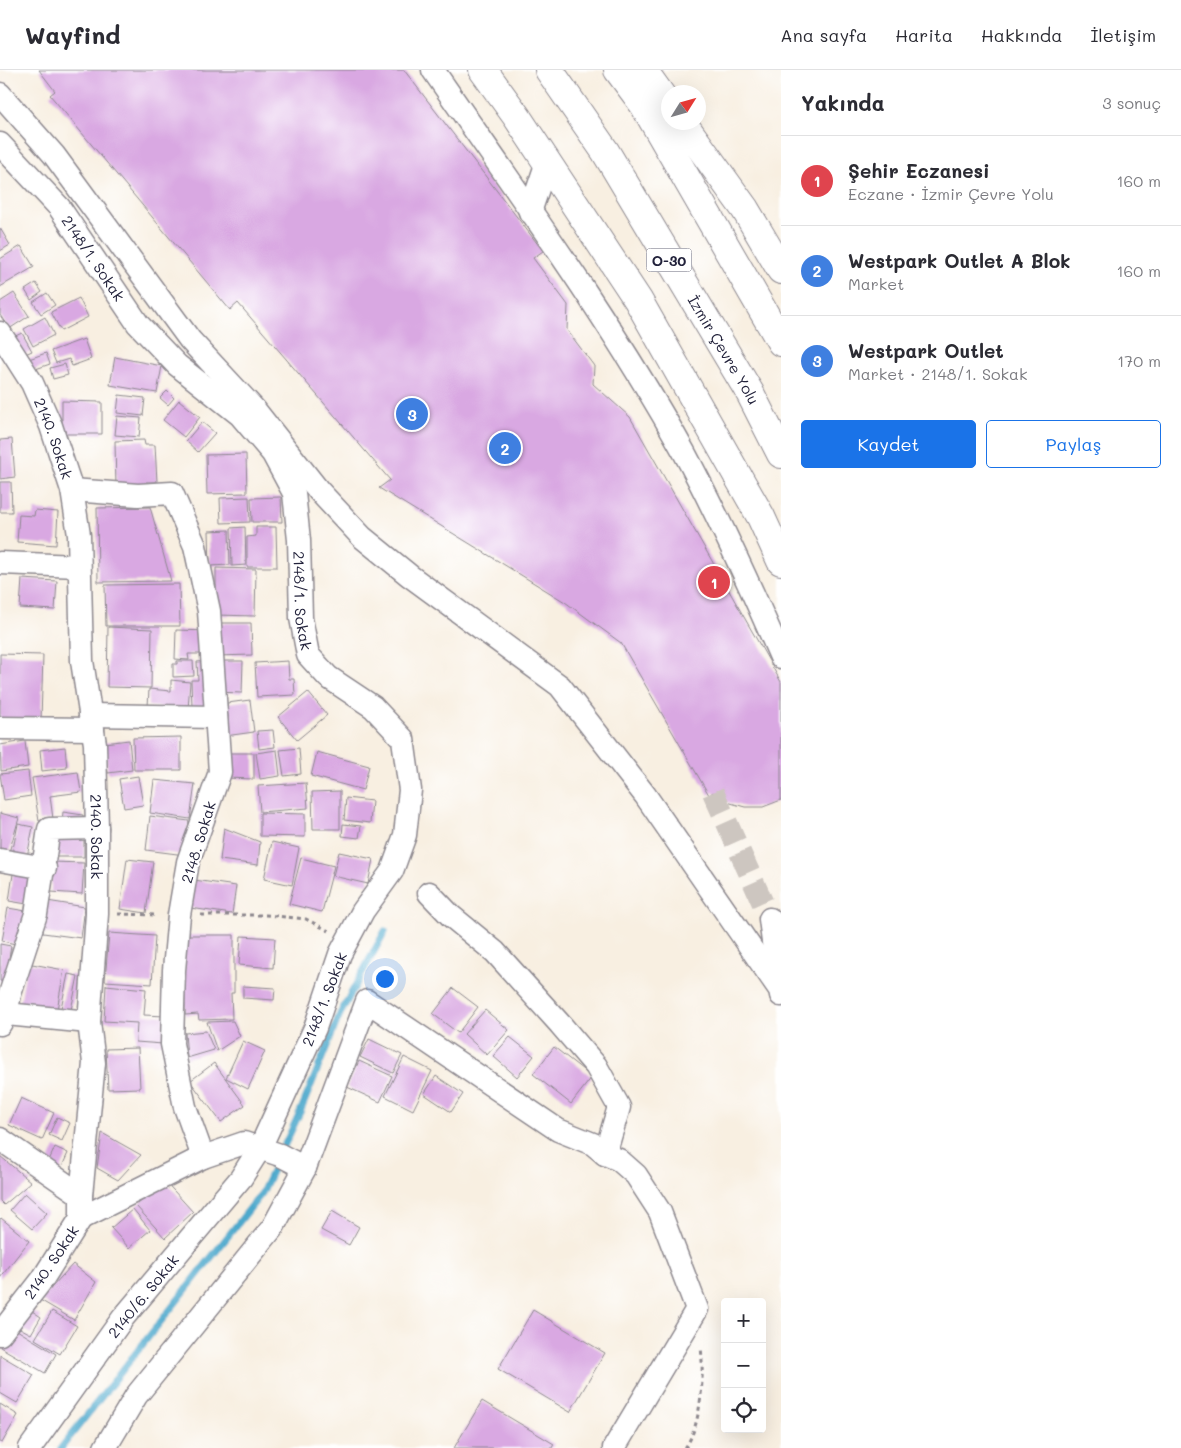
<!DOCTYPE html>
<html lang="tr">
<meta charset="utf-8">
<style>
:root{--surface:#fff;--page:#f2f2f3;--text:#2b2b33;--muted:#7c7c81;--line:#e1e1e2;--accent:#1a73e8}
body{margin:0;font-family:Mali,sans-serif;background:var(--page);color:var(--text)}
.controls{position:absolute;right:15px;bottom:15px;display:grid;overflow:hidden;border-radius:5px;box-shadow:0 5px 20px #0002}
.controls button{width:45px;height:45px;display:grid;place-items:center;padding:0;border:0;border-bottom:1px solid var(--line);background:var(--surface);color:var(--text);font:25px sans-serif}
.compass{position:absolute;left:661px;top:15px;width:45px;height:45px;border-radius:50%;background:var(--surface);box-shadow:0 5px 20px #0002;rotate:53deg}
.you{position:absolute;left:384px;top:908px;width:18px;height:18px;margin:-12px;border:4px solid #fff;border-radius:50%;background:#1a73e8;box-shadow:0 0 0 8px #1a73e833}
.badge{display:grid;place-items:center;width:32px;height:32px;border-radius:50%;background:var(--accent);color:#fff;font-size:16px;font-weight:700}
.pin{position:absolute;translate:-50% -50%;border:2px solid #fff;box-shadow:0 1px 5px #0006}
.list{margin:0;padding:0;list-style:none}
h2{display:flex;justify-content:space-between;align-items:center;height:65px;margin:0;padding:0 20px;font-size:21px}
h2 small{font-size:16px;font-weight:400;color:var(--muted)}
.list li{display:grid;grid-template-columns:32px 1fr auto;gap:15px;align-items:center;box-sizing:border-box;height:90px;padding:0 20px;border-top:1px solid var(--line)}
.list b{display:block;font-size:19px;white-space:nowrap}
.list p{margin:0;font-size:16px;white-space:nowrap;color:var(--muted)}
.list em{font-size:16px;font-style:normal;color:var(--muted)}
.actions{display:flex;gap:10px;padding:15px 20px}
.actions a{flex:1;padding:11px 0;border:1px solid var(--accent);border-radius:5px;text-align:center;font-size:18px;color:var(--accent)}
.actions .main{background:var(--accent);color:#fff}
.icon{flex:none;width:28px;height:28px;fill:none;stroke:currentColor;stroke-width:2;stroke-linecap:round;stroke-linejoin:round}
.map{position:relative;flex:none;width:781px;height:1378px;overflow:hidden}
header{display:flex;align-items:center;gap:30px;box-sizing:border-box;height:70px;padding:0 25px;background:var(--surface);border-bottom:1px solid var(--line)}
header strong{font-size:24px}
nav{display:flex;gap:28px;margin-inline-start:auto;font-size:18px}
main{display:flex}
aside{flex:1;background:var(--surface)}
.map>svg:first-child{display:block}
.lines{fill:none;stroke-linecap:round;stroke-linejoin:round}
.stream{stroke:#4ea9cc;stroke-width:7}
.building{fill:#d9a8e2}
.minor-tunnel{stroke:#cdc6c0;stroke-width:22;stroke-dasharray:22 11;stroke-linecap:butt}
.minor-casing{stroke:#8d888e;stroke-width:25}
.highway-casing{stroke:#8d888e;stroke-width:30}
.path{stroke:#8d888e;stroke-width:3;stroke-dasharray:4 4;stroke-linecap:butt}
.minor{stroke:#fff;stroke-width:22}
.highway{stroke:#fff;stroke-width:28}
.labels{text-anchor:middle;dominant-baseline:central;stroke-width:4.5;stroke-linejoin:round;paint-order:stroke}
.shield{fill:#fff;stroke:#646476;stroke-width:1}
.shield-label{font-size:14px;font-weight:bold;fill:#22223b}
.street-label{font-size:15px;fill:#22223b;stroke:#fff}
</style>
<header>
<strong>Wayfind</strong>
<nav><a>Ana sayfa</a><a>Harita</a><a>Hakkında</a><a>İletişim</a></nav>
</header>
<main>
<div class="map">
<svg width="781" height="1378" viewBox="0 0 781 1378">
<rect width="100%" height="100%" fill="#fff"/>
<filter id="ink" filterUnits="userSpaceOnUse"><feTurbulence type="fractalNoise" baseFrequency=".02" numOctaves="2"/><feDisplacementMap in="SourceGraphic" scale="10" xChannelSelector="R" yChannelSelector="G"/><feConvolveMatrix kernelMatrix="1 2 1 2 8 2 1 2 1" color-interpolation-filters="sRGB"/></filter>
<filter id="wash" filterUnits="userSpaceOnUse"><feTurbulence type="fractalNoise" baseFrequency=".0096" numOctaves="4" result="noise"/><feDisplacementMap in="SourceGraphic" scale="20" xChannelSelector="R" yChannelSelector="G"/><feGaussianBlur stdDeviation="1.12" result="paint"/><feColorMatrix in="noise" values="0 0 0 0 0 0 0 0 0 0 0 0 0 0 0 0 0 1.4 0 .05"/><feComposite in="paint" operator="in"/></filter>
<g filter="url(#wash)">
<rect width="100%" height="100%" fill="#f8efe1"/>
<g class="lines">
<path class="stream" d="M 61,1378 L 262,1123 L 301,1040 L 340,944 L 385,861"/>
</g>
<g id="blocks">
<g class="building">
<path d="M 39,0 L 404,0 L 543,181 L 533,188 L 568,235 L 567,260 L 594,296 L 593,314 L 630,347 L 781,612 L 781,730 L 763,737 L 745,737 L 727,732 L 713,722 L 709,725 L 621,573 L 565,532 L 379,418 L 390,410 L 238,233 L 230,240 L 50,25 L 55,21 Z"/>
<path d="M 0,158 L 10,175 L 0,181 Z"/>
<path d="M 21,176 L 34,197 L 0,217 L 0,189 Z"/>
<path d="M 36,213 L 42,222 L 31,230 L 25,220 Z"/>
<path d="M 14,223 L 29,246 L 9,259 L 0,245 L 0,232 Z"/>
<path d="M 47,223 L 55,235 L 41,244 L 33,232 Z"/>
<path d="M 79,228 L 88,247 L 61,261 L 51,242 Z"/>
<path d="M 45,247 L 54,265 L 33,276 L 24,259 Z"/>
<path d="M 22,263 L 32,281 L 21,286 L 11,268 Z"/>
<path d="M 84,269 L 91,289 L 72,296 L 69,289 L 56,293 L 51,281 Z"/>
<path d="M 46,283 L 50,294 L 30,301 L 26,290 Z"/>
<path d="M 115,287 L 162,296 L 157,323 L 110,315 Z"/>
<path d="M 65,294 L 68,305 L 53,309 L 50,298 Z"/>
<path d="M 167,321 L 174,328 L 168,335 L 160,328 Z"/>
<path d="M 119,325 L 145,328 L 143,346 L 117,343 Z"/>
<path d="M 179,330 L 200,347 L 184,367 L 163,350 Z"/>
<path d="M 62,331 L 102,332 L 102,364 L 62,364 Z"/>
<path d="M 117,346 L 141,348 L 139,367 L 115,365 Z"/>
<path d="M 202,352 L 215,363 L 198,382 L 186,371 Z"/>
<path d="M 12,369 L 15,407 L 0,409 L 0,370 Z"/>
<path d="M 144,370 L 145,375 L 155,375 L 157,412 L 146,412 L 146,417 L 116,418 L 115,371 Z"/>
<path d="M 246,384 L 247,423 L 207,424 L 206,385 Z"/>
<path d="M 0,412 L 11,412 L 12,442 L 0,442 Z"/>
<path d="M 249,427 L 250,452 L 221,453 L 220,428 Z"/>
<path d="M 281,427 L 282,452 L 252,452 L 251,428 Z"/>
<path d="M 150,437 L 171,511 L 98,512 L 97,438 Z"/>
<path d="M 35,440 L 58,442 L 56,475 L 17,472 L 19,445 L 34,446 Z"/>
<path d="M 245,457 L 246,495 L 232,496 L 231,458 Z"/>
<path d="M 256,457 L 276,457 L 277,497 L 247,497 L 247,467 L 256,466 Z"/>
<path d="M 229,460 L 230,495 L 210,496 L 209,461 Z"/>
<path d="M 216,498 L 256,499 L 255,546 L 216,545 Z"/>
<path d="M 22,509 L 57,511 L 55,540 L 20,538 Z"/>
<path d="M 179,514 L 180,556 L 106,556 L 105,515 Z"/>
<path d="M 216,553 L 251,553 L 252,585 L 216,586 Z"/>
<path d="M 108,557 L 152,559 L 151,618 L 107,617 Z"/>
<path d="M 176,560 L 210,561 L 210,584 L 188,584 L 189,590 L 175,589 Z"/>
<path d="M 0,584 L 43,585 L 41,650 L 0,650 Z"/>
<path d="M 177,591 L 193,591 L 194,606 L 173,607 L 173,594 L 177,594 Z"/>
<path d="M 210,591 L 212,636 L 192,637 L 191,610 L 198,610 L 197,592 Z"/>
<path d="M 215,591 L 243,591 L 242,623 L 215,622 Z"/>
<path d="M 288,591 L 289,609 L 294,609 L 295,625 L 257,627 L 255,593 Z"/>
<path d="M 171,610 L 190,612 L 188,640 L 148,636 L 149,619 L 171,621 Z"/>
<path d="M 308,622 L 327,645 L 297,670 L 278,647 Z"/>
<path d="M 250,630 L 254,662 L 225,666 L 220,634 Z"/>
<path d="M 273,660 L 275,677 L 259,679 L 257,661 Z"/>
<path d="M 181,667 L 181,700 L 134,700 L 133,668 Z"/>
<path d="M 129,670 L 132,700 L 108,703 L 104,673 Z"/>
<path d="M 25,671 L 28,697 L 1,701 L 0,675 Z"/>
<path d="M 65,677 L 67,698 L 42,701 L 40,680 Z"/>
<path d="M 299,678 L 301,704 L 284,706 L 280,680 Z"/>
<path d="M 277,680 L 280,706 L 260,709 L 256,683 Z"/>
<path d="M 317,682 L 369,696 L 363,720 L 311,706 Z"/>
<path d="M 226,683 L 254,683 L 254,709 L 226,708 Z"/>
<path d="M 28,701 L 31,726 L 4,730 L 0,704 Z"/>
<path d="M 78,702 L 81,722 L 50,726 L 53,749 L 39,751 L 32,708 Z"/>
<path d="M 138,706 L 143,735 L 124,738 L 119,709 Z"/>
<path d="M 154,710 L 195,714 L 190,749 L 150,743 Z"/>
<path d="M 306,713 L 308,738 L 260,742 L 258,716 Z"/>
<path d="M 340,721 L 340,759 L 313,759 L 312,722 Z"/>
<path d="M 346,728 L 372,731 L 370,753 L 344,750 Z"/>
<path d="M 63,742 L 83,745 L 82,755 L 62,752 Z"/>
<path d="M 0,743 L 19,748 L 7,789 L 0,787 Z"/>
<path d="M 260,743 L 305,744 L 305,767 L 260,766 Z"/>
<path d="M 150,746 L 189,751 L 185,785 L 146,780 Z"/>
<path d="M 18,754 L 33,757 L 26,792 L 11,789 Z"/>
<path d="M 343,754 L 361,756 L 359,768 L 342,766 Z"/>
<path d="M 224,758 L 260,772 L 258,795 L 220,790 Z"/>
<path d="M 84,764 L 84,787 L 52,787 L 51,765 Z"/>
<path d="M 272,772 L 299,778 L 292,815 L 264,809 Z"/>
<path d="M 339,782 L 373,789 L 368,814 L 333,806 Z"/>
<path d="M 301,788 L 334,796 L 322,842 L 289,834 Z"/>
<path d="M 127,789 L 153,792 L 146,843 L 120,839 Z"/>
<path d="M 52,792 L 84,793 L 82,824 L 51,822 Z"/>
<path d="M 13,804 L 32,807 L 27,834 L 9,831 Z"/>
<path d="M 194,810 L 236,816 L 232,844 L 190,838 Z"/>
<path d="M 47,831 L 85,837 L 81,868 L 43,863 Z"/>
<path d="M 8,838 L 26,841 L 20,875 L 2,871 Z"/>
<path d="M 109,863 L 155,866 L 152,914 L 105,911 Z"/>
<path d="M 184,865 L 234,865 L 234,923 L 231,923 L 232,949 L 199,950 L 198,944 L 185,945 Z"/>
<path d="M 241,866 L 275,868 L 273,898 L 239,895 Z"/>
<path d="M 0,874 L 11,876 L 5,912 L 0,911 Z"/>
<path d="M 27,893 L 64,900 L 57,940 L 20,934 Z"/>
<path d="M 68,904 L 78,906 L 70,945 L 60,943 Z"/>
<path d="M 106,915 L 146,919 L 144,945 L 165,946 L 163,974 L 136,972 L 137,953 L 104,951 Z"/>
<path d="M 243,916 L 275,918 L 274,930 L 243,928 Z"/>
<path d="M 453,918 L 478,937 L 458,963 L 433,944 Z"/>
<path d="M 485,940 L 509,960 L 487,985 L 464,964 Z"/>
<path d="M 233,951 L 240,966 L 217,981 L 207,952 Z"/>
<path d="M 206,961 L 214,980 L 187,988 L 185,963 Z"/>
<path d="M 510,967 L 534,986 L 517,1007 L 493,986 Z"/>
<path d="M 369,969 L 402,985 L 393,1003 L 360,987 Z"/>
<path d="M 243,971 L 265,981 L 248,1019 L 226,1008 Z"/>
<path d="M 554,977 L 592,1007 L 571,1034 L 533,1004 Z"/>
<path d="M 138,978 L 140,1018 L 108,1019 L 106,979 Z"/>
<path d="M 404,987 L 432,1001 L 413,1040 L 385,1026 Z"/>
<path d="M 359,991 L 392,1006 L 380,1032 L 347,1017 Z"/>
<path d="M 214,993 L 245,1035 L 221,1052 L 190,1011 Z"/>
<path d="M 436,1006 L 463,1024 L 451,1042 L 424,1024 Z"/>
<path d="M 21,1028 L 54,1043 L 42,1070 L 9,1055 Z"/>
<path d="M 57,1047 L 70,1053 L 62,1071 L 49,1065 Z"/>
<path d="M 102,1063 L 141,1085 L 118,1110 L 97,1098 Z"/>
<path d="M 55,1077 L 68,1083 L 60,1101 L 47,1095 Z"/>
<path d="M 0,1086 L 31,1112 L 4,1135 L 0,1131 Z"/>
<path d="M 164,1110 L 193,1142 L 165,1168 L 136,1136 Z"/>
<path d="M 25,1123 L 47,1143 L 32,1159 L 10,1140 Z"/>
<path d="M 133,1139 L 150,1160 L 129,1178 L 111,1158 Z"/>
<path d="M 332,1141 L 359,1157 L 349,1175 L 321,1160 Z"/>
<path d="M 1,1148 L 29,1171 L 0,1208 L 0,1149 Z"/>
<path d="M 73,1194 L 96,1212 L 74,1250 L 40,1230 Z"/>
<path d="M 29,1239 L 41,1247 L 31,1264 L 18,1257 Z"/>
<path d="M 533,1240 L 605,1283 L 570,1342 L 498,1299 Z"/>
<path d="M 52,1241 L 77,1256 L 60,1284 L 35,1269 Z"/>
<path d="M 12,1257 L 56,1284 L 45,1303 L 0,1277 Z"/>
<path d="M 0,1285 L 34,1305 L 17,1333 L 0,1323 Z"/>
<path d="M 482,1331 L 554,1374 L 552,1378 L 454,1378 Z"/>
<path d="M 0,1334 L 18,1345 L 2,1373 L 0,1372 Z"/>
</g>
</g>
</g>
<g filter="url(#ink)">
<use href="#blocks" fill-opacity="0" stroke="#8d888e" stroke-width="1"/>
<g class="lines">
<path class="minor-tunnel" d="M 713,722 L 770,849"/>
<g class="minor-casing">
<g id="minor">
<path d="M 433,0 C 519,125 610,249 684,382 C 720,449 751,518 781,587"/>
<path d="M 0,24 L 54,85 L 190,270 L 255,340 L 319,421 L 362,467 L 410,506 L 560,616 L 645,725 L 780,920 L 781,925"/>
<path id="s1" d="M 0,74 L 59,137 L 138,254 L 177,295 L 240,345 L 273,384 L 294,423 L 299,470 L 301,548 L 308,585 L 328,607 L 373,637 L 403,669 L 410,720 L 405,765 L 392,801 L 363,841 L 340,884 L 315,958 L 260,1078 L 241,1108 L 123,1248 L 30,1378"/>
<path d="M 530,142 L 547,92"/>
<path id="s2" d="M 0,263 L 32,313 L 51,356 L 72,420 L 79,465 L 82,591 L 95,674 L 97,758 L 97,844 L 89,952 L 94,993 L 81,1125 L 81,1148 L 42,1210 L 0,1264"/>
<path d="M 72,420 L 138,425 L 172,423 L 195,476 L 209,541 L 220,702 L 188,792 L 179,845 L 174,900 L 172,974 L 185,1037 L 203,1087 L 81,1148"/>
<path d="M 0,493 L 79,496"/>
<path d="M 90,645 L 216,647"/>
<path d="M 0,658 L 93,659"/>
<path d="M 0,790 L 45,798"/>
<path d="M 429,823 L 451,846 L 495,882 L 560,954 L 596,996 L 619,1037 L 605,1084"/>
<path d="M 770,849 L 779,917"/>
<path d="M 6,944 L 89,952"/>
<path d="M 0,954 L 6,944 L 10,924 L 36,844 L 49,759 L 97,758"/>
<path d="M 0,1069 L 81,1125"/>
<path d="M 203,1087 L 244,1073 L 280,1085 L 305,1098 L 367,931 L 558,1060 L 593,1074 L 605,1084 L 619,1090 L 636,1105 L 660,1142 L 697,1239 L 614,1378"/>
<path d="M 105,1378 L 136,1326 L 273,1157 L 305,1098"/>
</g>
</g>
<g class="highway-casing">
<g id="highway">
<path d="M 483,0 L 517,47 L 638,230 L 761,447 L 781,491"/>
<path id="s3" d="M 549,0 L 605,81 L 750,323 L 781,384"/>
<path d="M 618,0 L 644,35 L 781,272"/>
<path d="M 643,0 L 668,35"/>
<path d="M 682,52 L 745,139 L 781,200"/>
</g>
</g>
<g class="path">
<path d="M 118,844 L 157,845"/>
<path d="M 201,845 L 266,845 L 306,849 L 329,861"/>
<path d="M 685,1378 C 702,1354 704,1305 701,1277"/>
</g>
<use href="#minor" class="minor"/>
<use href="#highway" class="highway"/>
</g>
</g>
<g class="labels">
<rect class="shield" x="646.5" y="178.5" width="45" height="23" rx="4"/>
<g class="shield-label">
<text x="669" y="190">O-30</text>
</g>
<g class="street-label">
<text stroke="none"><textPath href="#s1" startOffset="148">2148/1. Sokak</textPath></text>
<text stroke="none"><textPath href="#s3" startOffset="330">İzmir Çevre Yolu</textPath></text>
<text stroke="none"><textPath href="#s2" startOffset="119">2140. Sokak</textPath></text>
<text stroke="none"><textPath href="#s1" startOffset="568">2148/1. Sokak</textPath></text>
<text stroke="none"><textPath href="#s2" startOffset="522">2140. Sokak</textPath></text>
<text transform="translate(198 772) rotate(-73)">2148. Sokak</text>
<text transform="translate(324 929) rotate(-69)">2148/1. Sokak</text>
<text transform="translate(51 1192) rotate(-56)">2140. Sokak</text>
<text transform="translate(143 1226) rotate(-51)">2140/6. Sokak</text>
</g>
</g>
</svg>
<div class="controls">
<button>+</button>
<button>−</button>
<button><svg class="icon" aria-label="locate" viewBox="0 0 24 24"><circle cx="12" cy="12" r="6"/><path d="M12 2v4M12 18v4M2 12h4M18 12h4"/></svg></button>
</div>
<svg class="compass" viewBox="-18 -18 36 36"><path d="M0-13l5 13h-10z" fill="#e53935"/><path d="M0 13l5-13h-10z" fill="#7c7c81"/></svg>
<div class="you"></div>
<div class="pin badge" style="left:714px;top:512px;background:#e0444e">1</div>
<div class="pin badge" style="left:505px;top:378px;background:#3f7fe0">2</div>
<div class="pin badge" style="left:412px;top:344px;background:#3f7fe0">3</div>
</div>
<aside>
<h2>Yakında<small>3 sonuç</small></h2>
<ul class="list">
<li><span class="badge" style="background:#e0444e">1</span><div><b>Şehir Eczanesi</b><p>Eczane · İzmir Çevre Yolu</p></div><em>160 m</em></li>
<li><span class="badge" style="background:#3f7fe0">2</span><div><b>Westpark Outlet A Blok</b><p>Market</p></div><em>160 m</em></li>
<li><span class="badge" style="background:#3f7fe0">3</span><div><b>Westpark Outlet</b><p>Market · 2148/1. Sokak</p></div><em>170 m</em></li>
</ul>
<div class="actions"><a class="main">Kaydet</a><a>Paylaş</a></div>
</aside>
</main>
